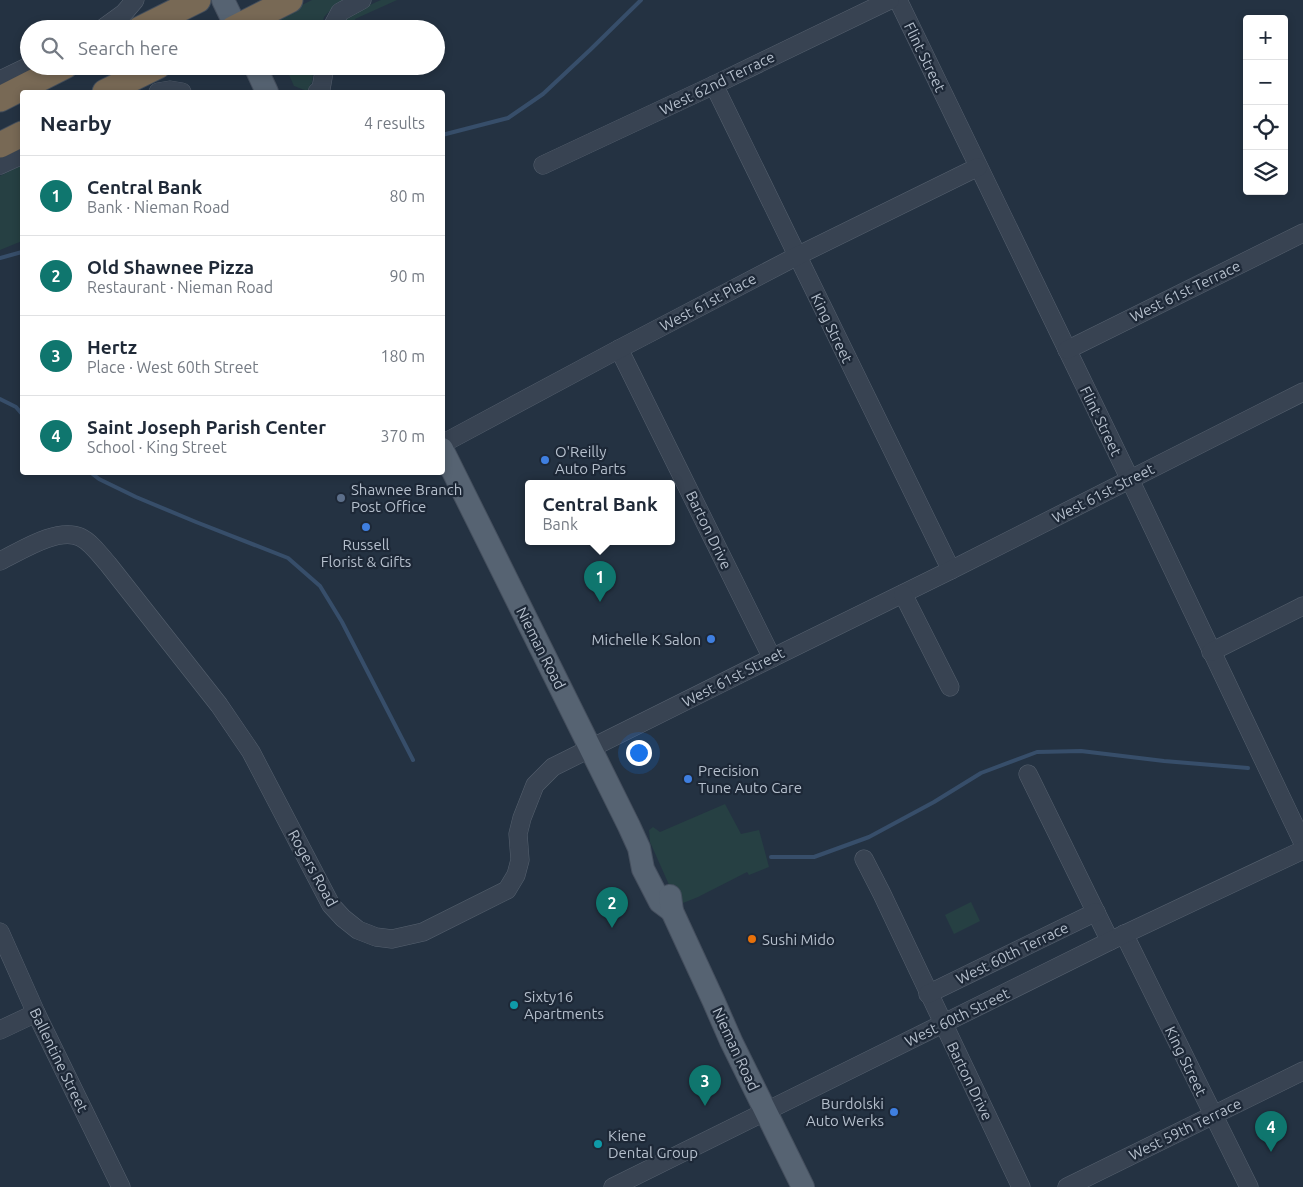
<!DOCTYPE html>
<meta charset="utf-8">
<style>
:root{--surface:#fff;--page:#f6f6f7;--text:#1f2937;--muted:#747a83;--line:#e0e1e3;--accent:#0f766e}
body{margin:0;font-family:Ubuntu,sans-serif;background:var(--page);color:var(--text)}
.controls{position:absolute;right:15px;top:15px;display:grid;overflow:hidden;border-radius:5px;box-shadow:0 2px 8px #0003}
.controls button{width:45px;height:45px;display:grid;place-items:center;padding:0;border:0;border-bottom:1px solid var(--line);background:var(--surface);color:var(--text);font:25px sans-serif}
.you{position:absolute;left:638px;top:752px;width:18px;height:18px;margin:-12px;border:4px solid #fff;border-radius:50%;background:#1a73e8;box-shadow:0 0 0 8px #1a73e833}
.badge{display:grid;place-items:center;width:32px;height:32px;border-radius:50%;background:var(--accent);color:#fff;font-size:16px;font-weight:700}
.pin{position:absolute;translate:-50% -41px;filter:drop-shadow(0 1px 2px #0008)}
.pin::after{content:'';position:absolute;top:26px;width:18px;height:15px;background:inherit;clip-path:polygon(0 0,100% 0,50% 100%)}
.popup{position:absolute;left:525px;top:480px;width:150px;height:65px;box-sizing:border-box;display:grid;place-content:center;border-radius:5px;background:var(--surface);filter:drop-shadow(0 1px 4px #0005);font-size:16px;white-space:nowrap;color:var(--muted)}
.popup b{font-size:19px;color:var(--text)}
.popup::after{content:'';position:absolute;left:50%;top:100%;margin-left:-10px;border:10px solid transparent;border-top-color:var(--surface)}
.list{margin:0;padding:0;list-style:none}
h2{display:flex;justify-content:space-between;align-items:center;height:65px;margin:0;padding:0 20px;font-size:21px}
h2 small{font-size:16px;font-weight:400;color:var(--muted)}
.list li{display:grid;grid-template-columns:32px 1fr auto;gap:15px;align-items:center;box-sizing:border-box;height:80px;padding:0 20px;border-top:1px solid var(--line)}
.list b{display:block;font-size:19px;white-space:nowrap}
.list p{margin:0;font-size:16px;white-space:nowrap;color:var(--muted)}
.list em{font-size:16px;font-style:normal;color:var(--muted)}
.icon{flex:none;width:28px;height:28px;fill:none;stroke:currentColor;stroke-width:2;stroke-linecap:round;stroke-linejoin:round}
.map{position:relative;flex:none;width:1303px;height:1187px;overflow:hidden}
.search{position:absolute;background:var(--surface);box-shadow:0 2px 8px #0003;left:20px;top:20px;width:425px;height:55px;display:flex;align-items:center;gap:12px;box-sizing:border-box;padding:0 18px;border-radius:28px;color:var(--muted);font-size:19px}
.panel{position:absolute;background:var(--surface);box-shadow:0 2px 8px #0003;left:20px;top:90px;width:425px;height:385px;border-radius:5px}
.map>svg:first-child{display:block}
.green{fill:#264043}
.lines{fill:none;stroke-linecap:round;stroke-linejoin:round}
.stream{stroke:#374e6a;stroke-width:4}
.minor-casing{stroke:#56616f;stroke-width:19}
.major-casing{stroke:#454f5e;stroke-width:24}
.highway-casing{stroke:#434e5c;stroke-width:27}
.minor{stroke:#384352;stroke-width:18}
.major{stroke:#566372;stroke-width:22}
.highway{stroke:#786955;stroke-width:25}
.shop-dot{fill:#3f7fe0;stroke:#1d2837;stroke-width:2}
.service-dot{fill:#5c6f8a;stroke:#1d2837;stroke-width:2}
.food-dot{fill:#e8710a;stroke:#1d2837;stroke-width:2}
.culture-dot{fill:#0f9aa8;stroke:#1d2837;stroke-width:2}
.labels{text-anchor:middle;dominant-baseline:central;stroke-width:4.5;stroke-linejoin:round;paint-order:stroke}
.street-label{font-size:15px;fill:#b5bfcc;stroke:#1d2837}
.poi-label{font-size:15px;fill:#b5bfcc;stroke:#1d2837;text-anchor:start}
</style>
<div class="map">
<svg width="1303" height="1187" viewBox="0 0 1303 1187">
<rect width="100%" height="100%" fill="#243242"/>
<g class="green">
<path d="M 312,0 L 343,0 L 337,3 L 324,17 L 321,29 L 274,29 L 284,14 Z"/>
<path d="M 381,0 L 397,0 L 355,19 L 358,29 L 339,29 C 346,13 366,7 381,0 Z"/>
<path d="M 285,66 L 314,66 L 312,82 L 307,91 L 294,86 Z"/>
<path d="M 22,165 L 22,241 L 0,250 L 0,176 Z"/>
<path d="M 725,804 L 741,834 L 759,830 L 769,867 L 749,875 L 747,872 L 698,897 L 678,905 L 650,842 L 649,830 L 653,827 L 660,832 Z"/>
<path d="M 971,902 L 980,921 L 954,934 L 945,915 Z"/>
</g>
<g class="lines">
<g class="stream">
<path d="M 442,135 L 508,118 L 543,94 L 590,50 L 641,0"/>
<path d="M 0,258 L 22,252"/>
<path d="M 0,399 L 16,407 L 22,414"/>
<path d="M 90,472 L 99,479 L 136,497 L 196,522 L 288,558 L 320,586 L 342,622 L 413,760"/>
<path d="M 771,857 L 814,857 L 869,837 L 934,802 L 981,773 L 1037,752 L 1081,751 L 1164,761 L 1248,768"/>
</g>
<g class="minor-casing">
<g id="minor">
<path d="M 898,0 L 1123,465 L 1303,843"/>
<path d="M 102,29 L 124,13 L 135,0"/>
<path d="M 331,29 L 340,12 L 362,0"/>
<path d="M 0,80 L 29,66"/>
<path d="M 714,85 L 951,570"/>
<path d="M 158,92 L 170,90 L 182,92"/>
<path d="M 317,92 L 321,89 L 325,66"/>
<path d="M 0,165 L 22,155"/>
<path d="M 543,165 L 714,85 L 890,0"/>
<path d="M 619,349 L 772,658"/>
<path d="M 1067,350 L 1303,233"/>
<path d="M 442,444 L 619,349 L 797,256 L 978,167"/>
<path d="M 0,561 C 21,551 57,527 80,537 C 91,542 100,555 108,564 L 219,705 L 251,752 L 331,905 L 343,918 L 358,930 L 376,937 L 392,939 L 423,932 L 507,890 L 516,875 L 520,860 L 518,834 L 522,818 L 535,785 L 553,767 L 772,658 L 951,570 L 1303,392"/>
<path d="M 903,594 L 950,687"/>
<path d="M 1211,652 L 1303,606"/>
<path d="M 1028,774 L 1110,941"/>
<path d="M 864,859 L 882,894 L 1021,1187"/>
<path d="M 0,932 L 36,1013 L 121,1187"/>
<path d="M 1124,934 L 1249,1187"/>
<path d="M 928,994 L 1096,912"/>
<path d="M 0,1030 L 36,1013"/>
<path d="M 613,1187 L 1110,941 L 1303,850"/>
<path d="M 1067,1187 L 1303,1071"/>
</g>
</g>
<g class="major-casing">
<g id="major">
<path d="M 223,0 L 237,29"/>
<path d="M 255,66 L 267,92"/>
<path d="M 442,449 L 629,826 L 639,848 L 643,869 L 660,902 L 672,911"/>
<path d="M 670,896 L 672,911 L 714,1002 L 731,1041 L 803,1187"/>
</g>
</g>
<g class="highway-casing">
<g id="highway">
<path d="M 140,29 L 198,0"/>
<path d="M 233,29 L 290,0"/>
<path d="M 105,92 L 158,66"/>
<path d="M 0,99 L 65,66"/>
<path d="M 0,145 L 22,134"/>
</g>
</g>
<use href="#minor" class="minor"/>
<use href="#major" class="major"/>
<use href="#highway" class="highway"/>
</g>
<g class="shop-dot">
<circle cx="545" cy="460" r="5"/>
<circle cx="366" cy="527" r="5"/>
<circle cx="711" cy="639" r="5"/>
<circle cx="688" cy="779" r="5"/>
<circle cx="894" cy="1112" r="5"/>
</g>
<circle class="service-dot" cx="341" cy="498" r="5"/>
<circle class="food-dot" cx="752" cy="939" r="5"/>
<g class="culture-dot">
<circle cx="514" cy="1005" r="5"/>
<circle cx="598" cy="1144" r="5"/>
</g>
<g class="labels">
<g class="street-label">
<text transform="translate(925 57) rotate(64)">Flint Street</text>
<text transform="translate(717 83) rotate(-26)">West 62nd Terrace</text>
<text transform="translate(1185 291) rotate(-26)">West 61st Terrace</text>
<text transform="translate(708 302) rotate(-28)">West 61st Place</text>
<text transform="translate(832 328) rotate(64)">King Street</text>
<text transform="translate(1101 421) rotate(64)">Flint Street</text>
<text transform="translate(1103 493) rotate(-27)">West 61st Street</text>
<text transform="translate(709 530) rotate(64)">Barton Drive</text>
<text transform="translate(541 648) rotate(63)">Nieman Road</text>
<text transform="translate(733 677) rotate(-27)">West 61st Street</text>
<text transform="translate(313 868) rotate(61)">Rogers Road</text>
<text transform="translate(1012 953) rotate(-26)">West 60th Terrace</text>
<text transform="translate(957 1017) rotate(-26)">West 60th Street</text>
<text transform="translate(736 1049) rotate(65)">Nieman Road</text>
<text transform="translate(59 1060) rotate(64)">Ballentine Street</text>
<text transform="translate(1186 1061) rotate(64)">King Street</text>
<text transform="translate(970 1081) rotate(64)">Barton Drive</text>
<text transform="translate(1185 1129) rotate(-26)">West 59th Terrace</text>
</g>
<g class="poi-label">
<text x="555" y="451">O'Reilly<tspan x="555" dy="17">Auto Parts</tspan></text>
<text x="351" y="489">Shawnee Branch<tspan x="351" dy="17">Post Office</tspan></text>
<text x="366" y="544" text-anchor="middle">Russell<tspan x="366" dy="17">Florist &amp; Gifts</tspan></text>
<text x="701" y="639" text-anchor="end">Michelle K Salon</text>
<text x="698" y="770">Precision<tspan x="698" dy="17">Tune Auto Care</tspan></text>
<text x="762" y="939">Sushi Mido</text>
<text x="524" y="996">Sixty16<tspan x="524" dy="17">Apartments</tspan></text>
<text x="884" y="1103" text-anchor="end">Burdolski<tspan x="884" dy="17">Auto Werks</tspan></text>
<text x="608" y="1135">Kiene<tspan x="608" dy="17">Dental Group</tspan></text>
</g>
</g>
</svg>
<div class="controls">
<button>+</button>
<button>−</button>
<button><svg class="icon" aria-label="locate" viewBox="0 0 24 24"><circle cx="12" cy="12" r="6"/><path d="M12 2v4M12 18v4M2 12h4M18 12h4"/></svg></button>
<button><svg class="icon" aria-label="layers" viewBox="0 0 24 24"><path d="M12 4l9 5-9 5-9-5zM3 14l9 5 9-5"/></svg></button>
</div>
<div class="you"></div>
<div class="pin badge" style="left:600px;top:602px">1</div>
<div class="popup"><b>Central Bank</b>Bank</div>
<div class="pin badge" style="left:612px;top:928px">2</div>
<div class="pin badge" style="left:705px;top:1106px">3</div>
<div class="pin badge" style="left:1271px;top:1152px">4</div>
<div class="search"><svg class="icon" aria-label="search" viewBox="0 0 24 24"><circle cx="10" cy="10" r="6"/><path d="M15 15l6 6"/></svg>Search here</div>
<section class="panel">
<h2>Nearby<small>4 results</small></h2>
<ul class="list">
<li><span class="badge">1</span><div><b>Central Bank</b><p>Bank · Nieman Road</p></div><em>80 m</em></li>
<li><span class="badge">2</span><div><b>Old Shawnee Pizza</b><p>Restaurant · Nieman Road</p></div><em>90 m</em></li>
<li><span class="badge">3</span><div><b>Hertz</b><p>Place · West 60th Street</p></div><em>180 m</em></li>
<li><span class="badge">4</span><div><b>Saint Joseph Parish Center</b><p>School · King Street</p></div><em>370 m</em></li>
</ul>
</section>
</div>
